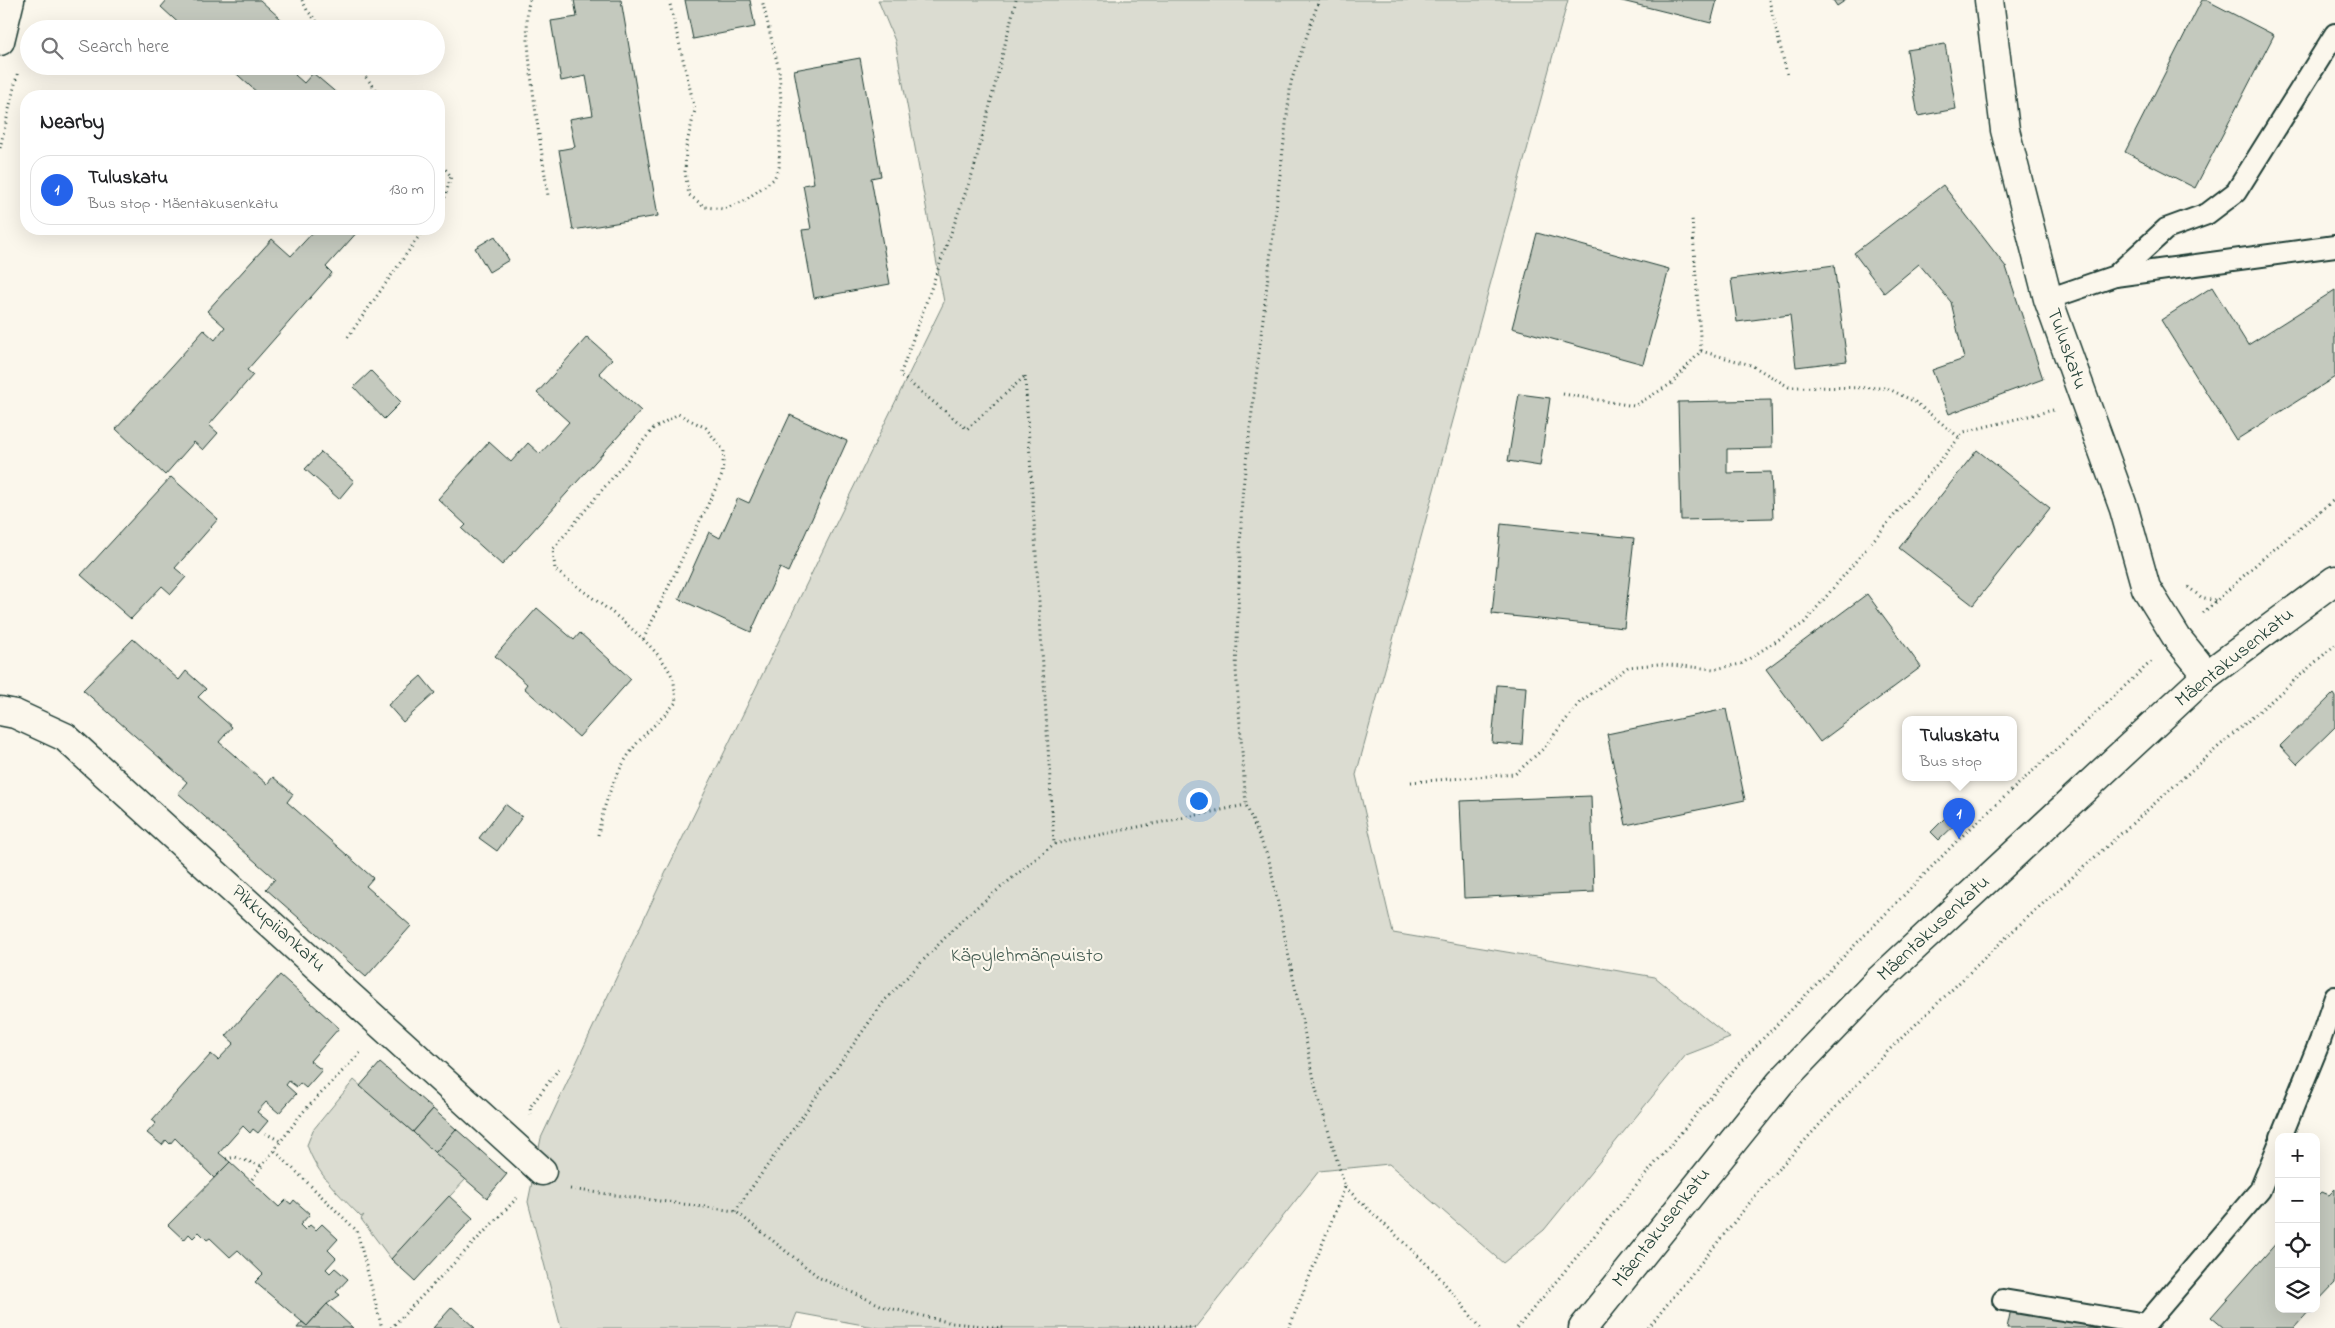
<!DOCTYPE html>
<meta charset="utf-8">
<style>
:root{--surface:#fff;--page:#f6f6f6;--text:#202124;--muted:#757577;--line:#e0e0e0;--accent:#2563eb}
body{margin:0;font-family:"Indie Flower",sans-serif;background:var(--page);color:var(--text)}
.controls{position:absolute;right:15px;bottom:15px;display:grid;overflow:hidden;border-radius:10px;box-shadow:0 5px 20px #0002}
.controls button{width:45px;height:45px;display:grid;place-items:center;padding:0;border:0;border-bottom:1px solid var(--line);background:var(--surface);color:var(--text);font:25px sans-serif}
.you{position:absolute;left:1198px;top:800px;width:18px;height:18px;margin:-12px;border:4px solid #fff;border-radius:50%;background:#1a73e8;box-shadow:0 0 0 8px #1a73e833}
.badge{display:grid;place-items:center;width:32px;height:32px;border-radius:50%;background:var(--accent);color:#fff;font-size:16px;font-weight:700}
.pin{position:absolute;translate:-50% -41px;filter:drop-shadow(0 1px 2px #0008)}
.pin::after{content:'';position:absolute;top:26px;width:18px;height:15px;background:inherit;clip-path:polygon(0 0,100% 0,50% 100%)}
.popup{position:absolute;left:1902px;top:716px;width:115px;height:65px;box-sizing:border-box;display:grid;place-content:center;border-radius:10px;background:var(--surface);filter:drop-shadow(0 1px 4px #0005);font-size:16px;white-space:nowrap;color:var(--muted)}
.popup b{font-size:19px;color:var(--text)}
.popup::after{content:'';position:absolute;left:50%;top:100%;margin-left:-10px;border:10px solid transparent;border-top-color:var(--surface)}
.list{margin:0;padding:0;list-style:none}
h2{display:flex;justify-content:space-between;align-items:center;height:65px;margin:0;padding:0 20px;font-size:21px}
h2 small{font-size:16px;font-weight:400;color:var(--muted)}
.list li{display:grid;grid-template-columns:32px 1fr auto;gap:15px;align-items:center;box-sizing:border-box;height:70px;margin:0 10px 10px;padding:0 10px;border:1px solid var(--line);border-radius:20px}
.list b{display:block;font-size:19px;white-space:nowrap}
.list p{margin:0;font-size:16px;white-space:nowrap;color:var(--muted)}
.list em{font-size:16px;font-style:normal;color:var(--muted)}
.icon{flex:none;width:28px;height:28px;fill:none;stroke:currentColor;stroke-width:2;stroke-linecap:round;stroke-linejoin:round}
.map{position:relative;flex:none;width:2335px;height:1328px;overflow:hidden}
.search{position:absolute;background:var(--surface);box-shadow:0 5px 20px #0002;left:20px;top:20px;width:425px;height:55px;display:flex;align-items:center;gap:12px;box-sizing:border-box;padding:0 18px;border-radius:28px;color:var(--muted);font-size:19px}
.panel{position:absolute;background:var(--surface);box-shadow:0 5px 20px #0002;left:20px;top:90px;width:425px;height:145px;border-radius:20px}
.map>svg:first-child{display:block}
.green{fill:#dbdcd1;stroke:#7d8c82}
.building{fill:#c4c9be;stroke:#1f3d34}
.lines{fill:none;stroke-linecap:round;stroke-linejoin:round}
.lane-casing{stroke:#1f3d34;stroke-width:24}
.street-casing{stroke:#1f3d34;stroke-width:31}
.secondary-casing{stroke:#1f3d34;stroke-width:31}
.path{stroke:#1f3d34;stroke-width:3;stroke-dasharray:1 4;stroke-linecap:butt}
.lane{stroke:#fbf7ec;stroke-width:20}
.street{stroke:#fbf7ec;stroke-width:28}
.secondary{stroke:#fbf7ec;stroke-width:28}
.labels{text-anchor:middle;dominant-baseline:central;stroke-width:4.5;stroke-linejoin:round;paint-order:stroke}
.street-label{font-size:20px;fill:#1f3d34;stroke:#fbf7ec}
.park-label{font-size:20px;fill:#455d53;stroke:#fbf7ec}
</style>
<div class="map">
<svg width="2335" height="1328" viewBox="0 0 2335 1328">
<rect width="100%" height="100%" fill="#fbf7ec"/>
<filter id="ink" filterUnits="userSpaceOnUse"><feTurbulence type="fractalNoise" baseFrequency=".02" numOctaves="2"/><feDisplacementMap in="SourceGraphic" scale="10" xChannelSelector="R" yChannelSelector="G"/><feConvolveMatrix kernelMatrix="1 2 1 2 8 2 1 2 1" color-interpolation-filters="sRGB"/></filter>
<g filter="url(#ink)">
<g class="green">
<path d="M 878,0 L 1568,0 L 1356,775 L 1393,933 L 1655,977 L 1730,1038 L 1686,1055 L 1544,1230 L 1503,1263 L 1389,1164 L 1319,1171 L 1195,1328 L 880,1328 L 797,1313 L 791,1328 L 561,1328 L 528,1202 L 541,1138 L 664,876 L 944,302 L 895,41 Z"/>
<path d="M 354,1080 L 466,1179 L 391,1259 L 361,1219 L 364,1215 L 361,1217 C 340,1195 317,1175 307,1145 L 313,1130 Z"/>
</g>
<g class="building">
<path d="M 167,0 L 260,0 L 292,29 L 185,29 L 161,7 Z"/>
<path d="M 574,0 L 621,0 L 658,216 L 573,230 L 559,150 L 575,147 L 569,119 L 593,115 L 586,76 L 561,81 L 551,21 L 577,17 Z"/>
<path d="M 685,0 L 750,0 L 755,27 L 693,39 Z"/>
<path d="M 1618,0 L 1717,0 L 1711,23 Z"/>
<path d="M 1833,0 L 1846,0 L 1837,6 Z"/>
<path d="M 2202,0 L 2206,0 L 2274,35 L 2195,188 L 2125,152 Z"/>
<path d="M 1945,44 L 1956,109 L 1918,116 L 1907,50 Z"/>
<path d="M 860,58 L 881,176 L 871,178 L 890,284 L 814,298 L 802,230 L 811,229 L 803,185 L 814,183 L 794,70 Z"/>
<path d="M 228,66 L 303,66 L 295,75 L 304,83 L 313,73 L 340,96 L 261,96 Z"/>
<path d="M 1943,185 L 2006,267 L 2043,379 L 1949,414 L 1932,370 L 1964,359 L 1951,302 L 1919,264 L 1884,293 L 1854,253 Z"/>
<path d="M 316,229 L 360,229 L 326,267 L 332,273 L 247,370 L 253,375 L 209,425 L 218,433 L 203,450 L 194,442 L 165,475 L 116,429 L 204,330 L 215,340 L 225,327 L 207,311 L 272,239 L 291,256 Z"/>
<path d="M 1537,233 L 1669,269 L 1643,364 L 1512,328 Z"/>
<path d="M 495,236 L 509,260 L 489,272 L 475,248 Z"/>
<path d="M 1834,265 L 1847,361 L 1796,367 L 1790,315 L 1737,322 L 1731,279 Z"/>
<path d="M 2212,287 L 2248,345 L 2335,290 L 2335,377 L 2236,440 L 2161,320 Z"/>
<path d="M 587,337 L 612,359 L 599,373 L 641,411 L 502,565 L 462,529 L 466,525 L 438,499 L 489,442 L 511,462 L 528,443 L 540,454 L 569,422 L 537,393 Z"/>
<path d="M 371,371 L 401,402 L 384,419 L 354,387 Z"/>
<path d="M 1519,394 L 1550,398 L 1540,466 L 1508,461 Z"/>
<path d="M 1771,400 L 1772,448 L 1727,449 L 1727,473 L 1771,472 L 1773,518 L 1681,520 L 1678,402 Z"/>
<path d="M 790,415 L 847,441 L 788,572 L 780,568 L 751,632 L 679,599 L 709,532 L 720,538 L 738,498 L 749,503 Z"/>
<path d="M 1977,450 L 2050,508 L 1973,605 L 1899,548 Z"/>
<path d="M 321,452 L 354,481 L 339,499 L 305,469 Z"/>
<path d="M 171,477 L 218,519 L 175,568 L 186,577 L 171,594 L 162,586 L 131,619 L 81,575 Z"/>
<path d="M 1501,524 L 1634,538 L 1624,628 L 1492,614 Z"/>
<path d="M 1867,594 L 1921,667 L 1820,742 L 1766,669 Z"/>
<path d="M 537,608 L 574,640 L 580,633 L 631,679 L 579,737 L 524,688 L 527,684 L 495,656 Z"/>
<path d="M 133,639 L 179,680 L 186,671 L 206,689 L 198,697 L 232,727 L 219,742 L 267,784 L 273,777 L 293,794 L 287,802 L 373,878 L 366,886 L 411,926 L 366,977 L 266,889 L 275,879 L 178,793 L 187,782 L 83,690 Z"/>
<path d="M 421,676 L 435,693 L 403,722 L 388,705 Z"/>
<path d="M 1497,685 L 1526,687 L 1522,745 L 1492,743 Z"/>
<path d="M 2333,694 L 2335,697 L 2335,727 L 2297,764 L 2280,746 Z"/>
<path d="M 1726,709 L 1745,800 L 1626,825 L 1607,734 Z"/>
<path d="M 1591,796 L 1594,892 L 1464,898 L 1460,801 Z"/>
<path d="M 505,804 L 522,817 L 497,851 L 479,838 Z"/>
<path d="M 1951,812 L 1960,820 L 1939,840 L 1931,832 Z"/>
<path d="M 280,975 L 339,1028 L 310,1061 L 322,1070 L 306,1088 L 300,1083 L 297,1087 L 289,1081 L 286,1085 L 296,1094 L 279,1113 L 266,1102 L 257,1112 L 268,1121 L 258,1133 L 253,1129 L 250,1133 L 243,1126 L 219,1153 L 230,1162 L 214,1178 L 175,1138 L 170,1144 L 166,1140 L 162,1145 L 147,1133 L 156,1123 L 152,1120 L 211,1054 L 218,1060 L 234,1043 L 226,1036 Z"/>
<path d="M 380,1063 L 433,1109 L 413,1132 L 360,1086 Z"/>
<path d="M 433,1109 L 456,1129 L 435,1153 L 413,1132 Z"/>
<path d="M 456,1129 L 507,1174 L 487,1198 L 435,1153 Z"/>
<path d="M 230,1162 L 279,1207 L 286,1200 L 291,1204 L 294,1200 L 310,1214 L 300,1225 L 305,1230 L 310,1225 L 316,1230 L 322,1224 L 338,1239 L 328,1250 L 336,1258 L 326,1269 L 330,1273 L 335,1268 L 348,1279 L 336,1292 L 340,1295 L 327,1304 L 307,1326 L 255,1282 L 263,1274 L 238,1250 L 230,1257 L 210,1238 L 207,1240 L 199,1232 L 193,1238 L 189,1234 L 184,1240 L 168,1225 Z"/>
<path d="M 2335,1189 L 2335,1283 L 2316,1303 L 2316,1198 L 2322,1192 L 2329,1195 Z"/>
<path d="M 449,1196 L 473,1218 L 415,1281 L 391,1259 Z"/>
<path d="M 2279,1240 L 2279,1309 L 2311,1309 L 2294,1328 L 2224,1328 L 2211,1317 Z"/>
<path d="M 327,1304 L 353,1328 L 297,1328 L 302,1322 L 307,1326 Z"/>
<path d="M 452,1307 L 475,1328 L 433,1328 Z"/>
<path d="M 2011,1309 L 2098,1328 L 2007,1328 Z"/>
</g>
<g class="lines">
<g class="lane-casing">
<g id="lane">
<path d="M 2115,276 L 2335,246"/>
<path d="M 2048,299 L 2115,276 L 2166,229 L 2207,214 L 2236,192 L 2335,34"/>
<path d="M 2281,1137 L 2320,1041 L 2335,997"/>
<path d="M 2003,1300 L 2146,1324 L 2260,1190 L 2279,1144"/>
</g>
</g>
<g class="street-casing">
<g id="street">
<path d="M 1989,0 L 2005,130 L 2048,299 L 2124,509 L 2146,588 L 2177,638 L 2207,675"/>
<path d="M 0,711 L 15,714 L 65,737 L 542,1171"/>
</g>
</g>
<g class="secondary-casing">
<g id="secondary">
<path d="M 0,41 L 10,0"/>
<path d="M 1583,1328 L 1780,1083 L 1880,979 L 2207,675 L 2335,580"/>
</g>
</g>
<g class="path">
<path d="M 302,0 L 307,10 L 323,29"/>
<path d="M 530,0 C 519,21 544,164 548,196"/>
<path d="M 669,0 L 695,110 L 686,147 L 685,172 L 689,195 L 705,207 L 724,209 L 744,201 L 774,179 L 779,167 L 781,102 L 779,70 L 762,0"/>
<path d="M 1016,0 L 974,169 L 900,375 L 967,429 L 1025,376"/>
<path d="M 1769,0 L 1787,74"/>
<path d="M 356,66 L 382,96"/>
<path d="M 0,148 L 18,71"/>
<path d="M 439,162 L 451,176 L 444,200 L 439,207"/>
<path d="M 348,337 L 424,229"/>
<path d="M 1701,351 L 1751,365 L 1789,387 L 1887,388 L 1915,402 L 1960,438"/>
<path d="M 1025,376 L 1054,844"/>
<path d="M 1563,394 L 1634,406 L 1671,384 L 1701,351 L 1692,218"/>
<path d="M 2188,587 L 2201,597 L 2216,601"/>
<path d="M 2203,613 L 2261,560 L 2335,499"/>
<path d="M 1411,782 L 1515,774 L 1543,749 L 1580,702 L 1628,667 L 1659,664 L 1714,669 L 1741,664 L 1804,623 L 1964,432 L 2053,410"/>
<path d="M 598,835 C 604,802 616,769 638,742 C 650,728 664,717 676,702 C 675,694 675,683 672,676 C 653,637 590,597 555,570 L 553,549 L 653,429 L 678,414 L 706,428 L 724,451 L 722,475 L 643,640"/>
<path d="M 531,1115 L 530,1107 L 561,1066"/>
<path d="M 265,1133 L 282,1142"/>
<path d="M 275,1151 L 357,1231 L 382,1328"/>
<path d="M 226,1159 L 235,1157 L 262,1166"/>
<path d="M 252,1179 L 303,1112 L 361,1052"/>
<path d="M 1345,1187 L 1436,1273 L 1481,1328"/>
<path d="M 570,1189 L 735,1211 L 820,1278 L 885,1307 L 952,1323 L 1004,1328"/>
<path d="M 735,1211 L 885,1000 L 966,916 L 1054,844 L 1246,805"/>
<path d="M 391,1328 L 519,1196"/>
<path d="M 1129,1328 L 1163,1326 L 1196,1328"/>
<path d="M 1289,1328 L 1345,1187 L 1316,1089 L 1269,860 L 1246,805 L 1236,670 L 1242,496 L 1291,82 L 1319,0"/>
<path d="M 1517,1328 L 1742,1060 L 1959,839 L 2153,660"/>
<path d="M 1648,1328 L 1769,1179 L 1888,1051 L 2018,926 L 2193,769 L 2335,645"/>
</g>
<use href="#lane" class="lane"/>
<use href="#street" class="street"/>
<use href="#secondary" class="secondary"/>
</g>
</g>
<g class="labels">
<g class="street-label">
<text transform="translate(2066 349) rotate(70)">Tuluskatu</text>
<text transform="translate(2235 658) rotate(-39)">Mäentakusenkatu</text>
<text transform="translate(278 929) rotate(42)">Pikkupiiankatu</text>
<text transform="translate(1934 929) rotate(-43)">Mäentakusenkatu</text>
<text transform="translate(1662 1228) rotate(-52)">Mäentakusenkatu</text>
</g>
<g class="park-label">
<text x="1027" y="956">Käpylehmänpuisto</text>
</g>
</g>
</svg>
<div class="controls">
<button>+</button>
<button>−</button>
<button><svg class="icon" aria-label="locate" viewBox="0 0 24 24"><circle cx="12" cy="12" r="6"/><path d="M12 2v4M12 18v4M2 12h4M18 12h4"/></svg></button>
<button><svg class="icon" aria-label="layers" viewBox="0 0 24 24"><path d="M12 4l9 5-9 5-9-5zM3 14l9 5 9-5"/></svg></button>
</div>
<div class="you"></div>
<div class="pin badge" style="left:1959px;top:839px">1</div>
<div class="popup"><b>Tuluskatu</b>Bus stop</div>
<div class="search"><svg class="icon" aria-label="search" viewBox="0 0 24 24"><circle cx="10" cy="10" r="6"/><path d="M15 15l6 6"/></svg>Search here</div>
<section class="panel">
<h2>Nearby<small></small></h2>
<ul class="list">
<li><span class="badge">1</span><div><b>Tuluskatu</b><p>Bus stop · Mäentakusenkatu</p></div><em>130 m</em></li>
</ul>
</section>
</div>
